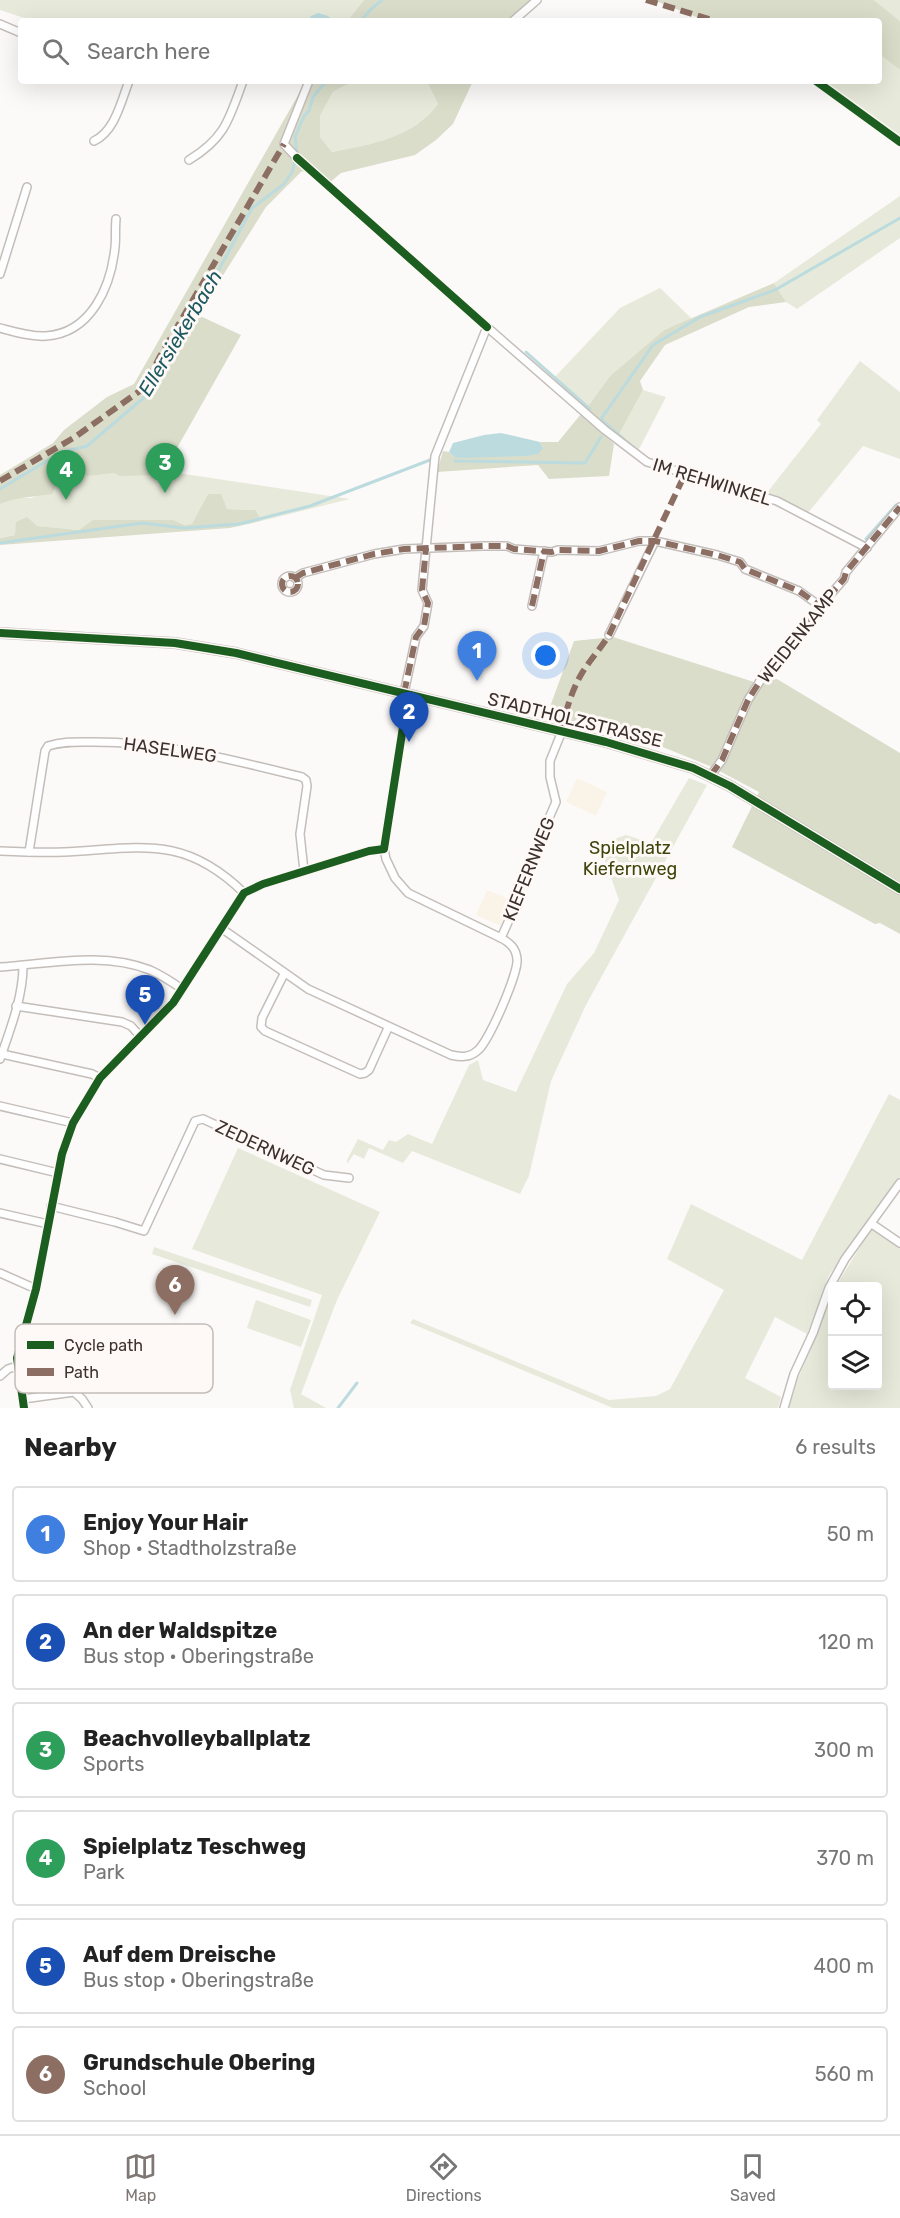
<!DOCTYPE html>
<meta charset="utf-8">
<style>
:root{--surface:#fff;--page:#f6f6f6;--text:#222;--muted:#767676;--line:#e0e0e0;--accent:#7f7773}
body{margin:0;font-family:Rubik,sans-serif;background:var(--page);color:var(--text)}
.controls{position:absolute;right:18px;bottom:18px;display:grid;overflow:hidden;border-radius:6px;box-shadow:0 6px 24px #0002}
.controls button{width:54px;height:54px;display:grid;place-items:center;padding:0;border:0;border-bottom:2px solid var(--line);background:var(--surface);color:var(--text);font:30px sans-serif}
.you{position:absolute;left:546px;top:656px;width:21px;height:21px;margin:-15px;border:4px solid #fff;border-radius:50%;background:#1a73e8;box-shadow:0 0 0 9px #1a73e833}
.badge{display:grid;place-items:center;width:39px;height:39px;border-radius:50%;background:var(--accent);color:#fff;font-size:20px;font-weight:700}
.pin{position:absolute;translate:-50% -50px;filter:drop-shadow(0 2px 3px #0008)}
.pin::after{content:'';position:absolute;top:32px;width:21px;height:18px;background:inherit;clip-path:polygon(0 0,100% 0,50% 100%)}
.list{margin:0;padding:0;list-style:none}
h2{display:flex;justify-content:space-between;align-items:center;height:78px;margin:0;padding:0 24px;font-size:26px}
h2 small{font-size:20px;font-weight:400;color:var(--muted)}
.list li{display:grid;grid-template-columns:39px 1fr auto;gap:18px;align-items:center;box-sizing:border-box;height:96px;margin:0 12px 12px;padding:0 12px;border:2px solid var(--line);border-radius:6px}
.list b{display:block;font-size:22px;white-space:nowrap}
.list p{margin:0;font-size:20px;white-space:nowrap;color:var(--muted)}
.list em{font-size:20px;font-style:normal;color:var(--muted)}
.icon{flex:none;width:33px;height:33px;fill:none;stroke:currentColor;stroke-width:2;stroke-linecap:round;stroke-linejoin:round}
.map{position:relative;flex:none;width:900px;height:1408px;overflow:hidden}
.search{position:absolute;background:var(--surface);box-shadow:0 6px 24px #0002;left:18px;right:18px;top:18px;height:66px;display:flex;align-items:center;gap:15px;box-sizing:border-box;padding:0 21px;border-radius:6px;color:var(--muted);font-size:22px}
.sheet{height:726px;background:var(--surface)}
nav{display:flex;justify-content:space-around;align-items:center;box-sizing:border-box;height:84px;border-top:2px solid var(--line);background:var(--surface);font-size:16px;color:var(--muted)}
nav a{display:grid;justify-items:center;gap:3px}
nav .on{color:var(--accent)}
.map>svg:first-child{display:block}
.industrial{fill:#faf4e8}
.green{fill:#e7eada}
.forest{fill:#daddc9}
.water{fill:#bcdbde}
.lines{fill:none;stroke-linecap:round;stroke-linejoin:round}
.stream{stroke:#bcdbde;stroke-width:3}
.minor-casing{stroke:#c3beba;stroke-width:10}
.tertiary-casing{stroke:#c3beba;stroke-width:12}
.minor{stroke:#fffefe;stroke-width:7}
.tertiary{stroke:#fffefe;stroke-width:9}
.quiet{stroke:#8d6e63;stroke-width:6;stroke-dasharray:12 6;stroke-linecap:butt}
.cycleway-casing{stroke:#fef9f6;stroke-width:11}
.cycleway{stroke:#1b5e20;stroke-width:8}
.labels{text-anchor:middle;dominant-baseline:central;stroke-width:6;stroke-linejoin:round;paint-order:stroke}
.street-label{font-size:18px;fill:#3c312c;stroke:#fef9f6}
.park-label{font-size:18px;fill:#3e450b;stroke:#fef9f6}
.water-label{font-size:20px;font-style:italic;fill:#1b5960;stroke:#fef9f6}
.key{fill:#fef9f6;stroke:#c4bdb9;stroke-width:1.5}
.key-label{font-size:16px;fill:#3c312c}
</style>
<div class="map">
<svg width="900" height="1408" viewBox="0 0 900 1408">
<rect width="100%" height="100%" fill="#fcfaf8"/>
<g class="industrial">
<path d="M 577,778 L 607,792 L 596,816 L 566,802 Z"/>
<path d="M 487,890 L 511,900 L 501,926 L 476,915 Z"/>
</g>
<g class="green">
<path d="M 0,0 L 364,0 L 347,21 L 33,21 L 0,10 Z"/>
<path d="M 874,0 L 900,0 L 900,21 Z"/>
<path d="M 879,54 L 900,70 L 900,136 L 823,81 L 879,81 Z"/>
<path d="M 362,81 L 418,81 L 428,84 L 438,104 C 411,138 372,145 332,152 L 320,137 L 320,116 L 333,92 L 346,85 Z"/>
<path d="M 900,196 L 900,238 L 797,309 L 786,302 L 774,283 Z"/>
<path d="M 660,288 L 692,319 L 664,330 L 610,376 L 586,409 L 554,378 L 620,308 Z"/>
<path d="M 860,361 L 900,392 L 900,459 L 863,446 L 807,514 L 766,494 L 821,424 L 817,420 Z"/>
<path d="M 643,390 L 666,397 L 637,453 L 617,438 Z"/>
<path d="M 70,464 L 114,473 L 159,475 L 164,471 L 350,499 L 261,521 L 256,510 L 227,509 L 208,494 L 193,524 L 186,525 L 172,520 L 79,530 L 36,526 L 15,535 L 0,538 L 0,504 L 13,498 L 32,498 L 56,487 L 59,480 L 62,465 Z"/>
<path d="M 689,778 L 707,785 L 586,1005 L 551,1081 L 529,1176 L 520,1194 L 412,1151 L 403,1163 L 369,1148 L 364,1159 L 354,1154 L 347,1164 L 347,1160 L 358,1139 L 383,1150 L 389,1140 L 396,1142 L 408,1134 L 432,1144 L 469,1065 L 478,1060 L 483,1080 L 516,1092 L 567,984 L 594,953 L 619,900 L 599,844 L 626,835 L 651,843 Z"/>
<path d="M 889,1094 L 900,1100 L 900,1177 L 829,1275 L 807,1334 L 775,1317 L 745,1378 L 781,1397 L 778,1408 L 613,1408 L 410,1323 L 413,1319 L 609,1400 L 656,1396 L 670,1389 L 724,1290 L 667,1259 L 691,1204 L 802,1260 Z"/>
<path d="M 238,1148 L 380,1212 L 337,1300 L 301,1394 L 326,1408 L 294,1408 L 290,1390 L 322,1295 L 192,1249 Z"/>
<path d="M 873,1226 L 900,1246 L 900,1408 L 789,1408 L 798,1379 L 832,1296 L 832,1386 L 878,1386 L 878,1286 L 836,1286 Z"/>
<path d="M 154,1247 L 312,1300 L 310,1307 L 152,1254 Z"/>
<path d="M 256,1300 L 311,1320 L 301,1347 L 247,1328 Z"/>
</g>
<g class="forest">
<path d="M 364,0 L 531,0 L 507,21 L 347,21 Z"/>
<path d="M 653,0 L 874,0 L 900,21 L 900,70 L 879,54 L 879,21 L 707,21 Z"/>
<path d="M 306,81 L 362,81 L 346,85 L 333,92 L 320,116 L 320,137 L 332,152 C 373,144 412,138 438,104 L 428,84 L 418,81 L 473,81 L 453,124 L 436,140 L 415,155 L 341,173 L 329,183 L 302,171 L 266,207 L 198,315 L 241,335 L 164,471 L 159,475 L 120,476 L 114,473 L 87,476 L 71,464 L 62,465 L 59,480 L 52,494 C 34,497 16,497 0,504 L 0,475 L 53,443 L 64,430 L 107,397 L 134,384 Z"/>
<path d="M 774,283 L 786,302 L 749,307 L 665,345 L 640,381 L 643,390 L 617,438 L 586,409 L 610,376 L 664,330 Z"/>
<path d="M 581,414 L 614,444 L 609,476 L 549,479 L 538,465 L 437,472 L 443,451 L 449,452 L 454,457 L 543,448 L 540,442 L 558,442 Z"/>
<path d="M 208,494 L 221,494 L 227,509 L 256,510 L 261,521 L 230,528 L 0,545 L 0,538 L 15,535 L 16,522 L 27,517 L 37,526 L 79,530 L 93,520 L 173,520 L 185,525 L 192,524 Z"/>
<path d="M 613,637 L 754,682 L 777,679 L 900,753 L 900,934 L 880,923 L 875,924 L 732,847 L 759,792 L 712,767 L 643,739 L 547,715 L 574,641 Z"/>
</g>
<g class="water">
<path d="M 318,13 L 328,16 L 334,21 L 308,21 L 311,16 Z"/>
<path d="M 501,433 L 540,442 L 543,448 L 538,454 L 526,456 L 462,458 L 454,457 L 449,452 L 453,443 L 484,435 Z"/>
</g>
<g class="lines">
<g class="stream">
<path d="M 352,21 L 357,21"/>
<path d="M 361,21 L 370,10 L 382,0"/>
<path d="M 297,154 L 295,137 L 304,116 L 309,111 L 313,97 L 326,81"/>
<path d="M 303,158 L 326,179"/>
<path d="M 526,352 L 590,409"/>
<path d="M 635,449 L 601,419 L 653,345 L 700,317 L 775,290 L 900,218"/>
<path d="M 455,461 L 585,463 L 601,437"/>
<path d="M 695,472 L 729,482"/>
<path d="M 0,489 L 62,452 L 87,446 L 147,395 L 173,355 L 252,208 L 284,184 L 292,172 L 295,161"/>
<path d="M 866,539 L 896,505"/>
<path d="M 0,543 L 142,523 L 184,528 L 239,524 L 310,506 L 430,460"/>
<path d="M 338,1408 L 357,1383"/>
</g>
<g class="minor-casing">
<g id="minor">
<path d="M 513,21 L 537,0"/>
<path d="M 0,24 L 21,33"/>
<path d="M 94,141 C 115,131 121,102 129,81"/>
<path d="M 297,158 L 284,144 L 309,81"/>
<path d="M 189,160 C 225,138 229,120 243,81"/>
<path d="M 0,274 L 27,187"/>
<path d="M 0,328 C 15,332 31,337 46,336 C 91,333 111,287 115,247 C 116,238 115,228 116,219"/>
<circle cx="290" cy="584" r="8"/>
<path d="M 295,578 L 303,573 L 374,554 L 404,549 L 483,546 L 507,546 L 514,549 L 552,552 L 558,550 L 599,551 L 639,541 L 655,541 L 717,555 L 740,562 L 745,569 L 799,591 L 820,606"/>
<path d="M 532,606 L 544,551"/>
<path d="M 609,635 L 655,541"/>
<path d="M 404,693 L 416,637 L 424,626 L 428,603 L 422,590 L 435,456 L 487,327 L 605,430 L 647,462 L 777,501 L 867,548"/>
<path d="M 711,775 L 722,760 L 748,700 L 774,659 L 787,650 L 803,633 L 810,618 L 844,579 L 846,572 L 900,507"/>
<path d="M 0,851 C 21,852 43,853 64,852 C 140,848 184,834 244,893"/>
<path d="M 29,852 L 45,751 L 48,746 C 63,741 79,742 94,742 C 165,742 233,760 302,777 L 306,780 L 307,786 L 300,834 L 304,871"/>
<path d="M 221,928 L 308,989 L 451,1055 C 460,1057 469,1058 477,1051 C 488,1044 519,972 517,959 C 516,948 510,943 501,938 L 408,893 L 395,878 L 386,859 L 384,849"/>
<path d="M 501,938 L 518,900 L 520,884 L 556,802 L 550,777 L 550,761 L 562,731"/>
<path d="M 0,967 C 48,964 103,951 150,970 C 161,975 172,982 182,989"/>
<path d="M 284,974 L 262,1018 L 261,1027 L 265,1031 L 360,1074 L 365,1073 L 369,1070 L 388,1028"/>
<path d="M 16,1006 L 122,1022 L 131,1026 L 140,1036"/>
<path d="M 2,1054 L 92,1074 L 100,1078"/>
<path d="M 0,1059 C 10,1030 23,997 23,966"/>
<path d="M 0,1106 L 73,1123"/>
<path d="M 0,1159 L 58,1173"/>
<path d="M 51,1206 L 115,1222 L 144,1231 L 195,1121 L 203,1119 L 324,1175 L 349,1178"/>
<path d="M 0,1213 L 48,1224"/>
<path d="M 872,1224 L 900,1243"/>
<path d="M 0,1273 L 36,1289"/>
<path d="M 0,1376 L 8,1369 L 17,1366"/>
<path d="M 23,1399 L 74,1392 L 82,1399 L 88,1408"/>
<path d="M 24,1408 L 17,1358 L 36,1289 L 62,1154 L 73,1123 L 100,1078 L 173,1003 L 244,893 L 263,884 L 369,851 L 384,849 L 403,727 L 410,695"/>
<path d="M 784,1408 L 794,1374 L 813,1333 L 829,1288 L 845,1259 L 900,1183"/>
</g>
</g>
<g class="tertiary-casing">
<path id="tertiary" d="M 0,633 L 175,643 L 236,653 L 606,742 L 693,768 L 730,786 L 900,889"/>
</g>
<use href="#minor" class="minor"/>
<use href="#tertiary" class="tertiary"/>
<g class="quiet">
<path d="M 646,0 L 715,21"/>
<path d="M 0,481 L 75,437 L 144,388 L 159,358 L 284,144"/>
<circle cx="290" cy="584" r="8"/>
<path d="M 295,578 L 303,573 L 374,554 L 404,549 L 483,546 L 507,546 L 514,549 L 552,552 L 558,550 L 599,551 L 639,541 L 655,541 L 717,555 L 740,562 L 745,569 L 799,591 L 820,606"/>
<path d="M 532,606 L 544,551"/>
<path d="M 404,693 L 416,637 L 424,626 L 428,603 L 422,590 L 426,548"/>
<path d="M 562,731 C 565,712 572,690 582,673 C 590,660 601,648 609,635 L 685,474"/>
<path d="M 711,775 L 722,760 L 748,700 L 774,659 L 787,650 L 803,633 L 810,618 L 844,579 L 846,572 L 900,507"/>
</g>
<g class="cycleway-casing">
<g id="cycleway">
<path d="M 816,81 L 900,142"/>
<path d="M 297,158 L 487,327"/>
<path d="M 0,633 L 175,643 L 236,653 L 606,742 L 693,768 L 730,786 L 900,889"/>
<path d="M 24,1408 L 17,1358 L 36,1289 L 62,1154 L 73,1123 L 100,1078 L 173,1003 L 244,893 L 263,884 L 369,851 L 384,849 L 403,727 L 410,695"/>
</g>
</g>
<use href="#cycleway" class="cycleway"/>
</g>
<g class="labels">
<g class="street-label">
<text transform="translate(712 482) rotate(17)">IM REHWINKEL</text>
<text transform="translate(798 636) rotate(-51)">WEIDENKAMP</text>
<text transform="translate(575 720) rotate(14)">STADTHOLZSTRASSE</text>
<text transform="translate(170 750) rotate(8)">HASELWEG</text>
<text transform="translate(529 869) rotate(-68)">KIEFERNWEG</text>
<text transform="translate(265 1148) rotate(25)">ZEDERNWEG</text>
</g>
<g class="park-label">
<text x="630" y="848">Spielplatz<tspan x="630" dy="21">Kiefernweg</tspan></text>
</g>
<g class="water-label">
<text transform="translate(180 333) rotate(-59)">Ellersiekerbach</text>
</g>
</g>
<rect x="15" y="1324" width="198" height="69" rx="9" class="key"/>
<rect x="27" y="1341" width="27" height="8" fill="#1b5e20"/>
<rect x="27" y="1368" width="27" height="8" fill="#8d6e63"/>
<g class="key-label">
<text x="64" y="1351">Cycle path</text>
<text x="64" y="1378">Path</text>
</g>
</svg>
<div class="controls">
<button><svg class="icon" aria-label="locate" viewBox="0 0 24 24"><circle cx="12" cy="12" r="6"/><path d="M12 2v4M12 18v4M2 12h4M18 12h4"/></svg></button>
<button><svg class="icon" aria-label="layers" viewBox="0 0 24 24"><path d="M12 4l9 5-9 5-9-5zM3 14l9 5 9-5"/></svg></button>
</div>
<div class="you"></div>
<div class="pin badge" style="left:477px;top:681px;background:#3f7fe0">1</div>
<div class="pin badge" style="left:409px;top:742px;background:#1a4fb4">2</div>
<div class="pin badge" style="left:165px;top:493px;background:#2e9e5b">3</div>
<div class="pin badge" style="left:66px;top:500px;background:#2e9e5b">4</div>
<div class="pin badge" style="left:145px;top:1025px;background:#1a4fb4">5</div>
<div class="pin badge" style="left:175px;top:1315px;background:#8d6e63">6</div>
<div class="search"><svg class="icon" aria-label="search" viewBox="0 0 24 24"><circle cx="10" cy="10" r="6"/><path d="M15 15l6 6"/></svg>Search here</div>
</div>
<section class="sheet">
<h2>Nearby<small>6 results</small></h2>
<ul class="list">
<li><span class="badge" style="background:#3f7fe0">1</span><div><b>Enjoy Your Hair</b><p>Shop · Stadtholzstraße</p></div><em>50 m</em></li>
<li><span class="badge" style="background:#1a4fb4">2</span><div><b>An der Waldspitze</b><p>Bus stop · Oberingstraße</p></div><em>120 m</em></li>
<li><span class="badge" style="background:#2e9e5b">3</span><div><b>Beachvolleyballplatz</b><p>Sports</p></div><em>300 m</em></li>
<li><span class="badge" style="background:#2e9e5b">4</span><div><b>Spielplatz Teschweg</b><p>Park</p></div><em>370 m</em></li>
<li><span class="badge" style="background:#1a4fb4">5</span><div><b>Auf dem Dreische</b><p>Bus stop · Oberingstraße</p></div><em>400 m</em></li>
<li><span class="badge" style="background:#8d6e63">6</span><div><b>Grundschule Obering</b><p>School</p></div><em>560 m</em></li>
</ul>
</section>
<nav>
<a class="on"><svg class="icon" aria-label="map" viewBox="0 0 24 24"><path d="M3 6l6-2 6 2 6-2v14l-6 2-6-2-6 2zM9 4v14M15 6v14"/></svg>Map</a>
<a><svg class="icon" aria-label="directions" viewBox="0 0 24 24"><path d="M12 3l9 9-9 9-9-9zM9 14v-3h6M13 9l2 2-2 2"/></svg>Directions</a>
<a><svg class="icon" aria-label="saved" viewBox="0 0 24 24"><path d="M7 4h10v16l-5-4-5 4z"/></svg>Saved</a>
</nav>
